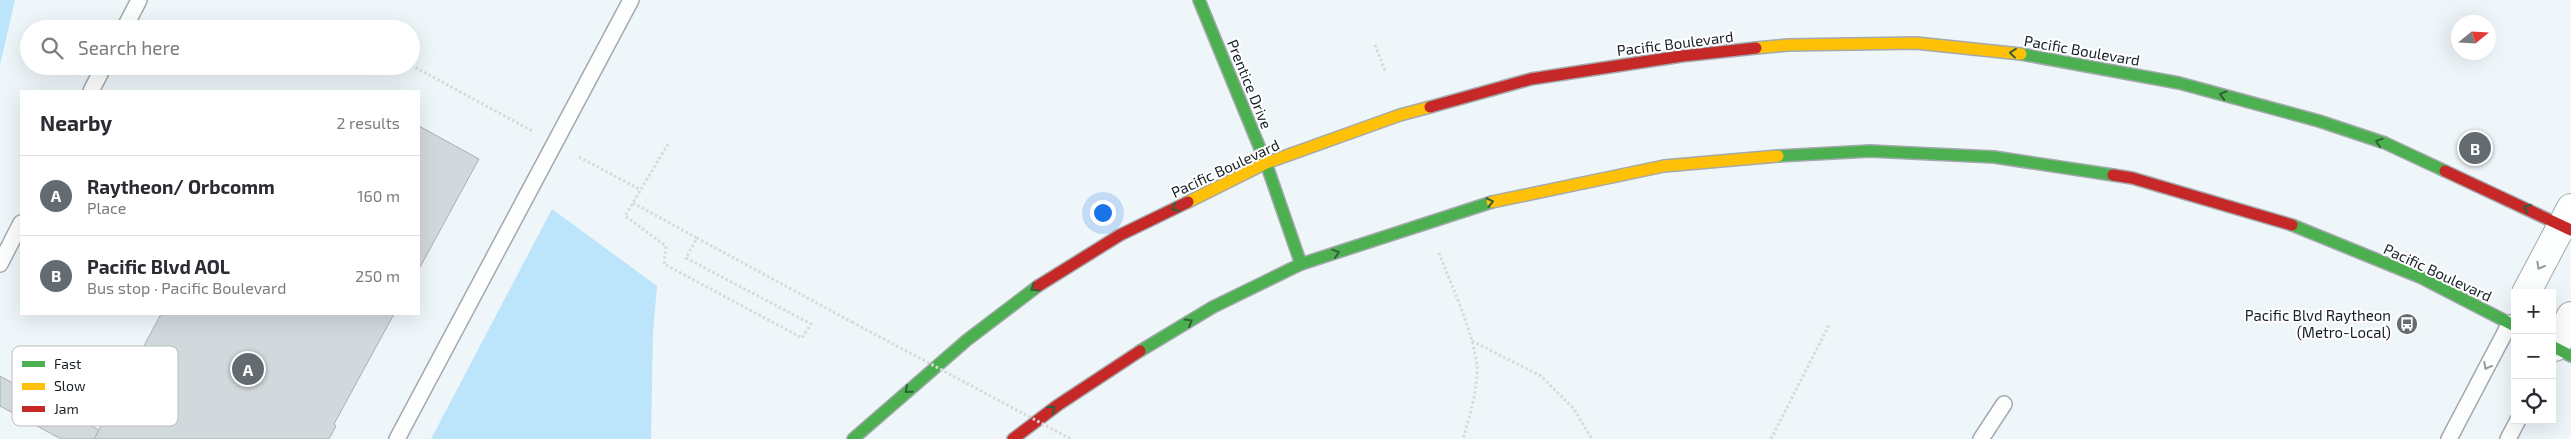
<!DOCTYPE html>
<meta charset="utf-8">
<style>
:root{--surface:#fff;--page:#f2f2f3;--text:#2b2b33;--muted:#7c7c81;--line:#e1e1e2;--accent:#646b70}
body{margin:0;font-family:"Exo 2",sans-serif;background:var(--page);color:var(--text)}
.controls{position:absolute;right:15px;bottom:15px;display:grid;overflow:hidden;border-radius:0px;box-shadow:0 5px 20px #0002}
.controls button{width:45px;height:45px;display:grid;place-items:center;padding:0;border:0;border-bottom:1px solid var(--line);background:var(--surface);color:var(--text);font:25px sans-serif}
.compass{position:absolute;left:2451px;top:15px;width:45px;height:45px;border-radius:50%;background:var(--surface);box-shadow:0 5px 20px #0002;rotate:72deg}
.you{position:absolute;left:1102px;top:212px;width:18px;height:18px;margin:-12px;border:4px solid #fff;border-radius:50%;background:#1a73e8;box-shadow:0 0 0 8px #1a73e833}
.badge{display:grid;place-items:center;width:32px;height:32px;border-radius:50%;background:var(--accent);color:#fff;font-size:16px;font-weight:700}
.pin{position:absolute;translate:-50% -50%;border:2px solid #fff;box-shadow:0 1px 5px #0006}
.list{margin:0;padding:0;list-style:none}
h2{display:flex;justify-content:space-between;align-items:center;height:65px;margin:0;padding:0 20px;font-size:21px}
h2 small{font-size:16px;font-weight:400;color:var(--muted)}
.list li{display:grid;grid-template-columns:32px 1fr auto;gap:15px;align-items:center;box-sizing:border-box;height:80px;padding:0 20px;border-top:1px solid var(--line)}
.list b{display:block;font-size:19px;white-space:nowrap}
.list p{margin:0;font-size:16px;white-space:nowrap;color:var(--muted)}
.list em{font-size:16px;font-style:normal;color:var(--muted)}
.icon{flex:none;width:28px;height:28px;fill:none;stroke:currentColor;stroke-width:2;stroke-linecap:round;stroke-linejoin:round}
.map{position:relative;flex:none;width:2571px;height:439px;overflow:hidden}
.search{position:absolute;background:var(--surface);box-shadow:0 5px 20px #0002;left:20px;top:20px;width:400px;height:55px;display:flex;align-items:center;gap:12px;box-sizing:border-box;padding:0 18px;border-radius:28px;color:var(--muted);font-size:19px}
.panel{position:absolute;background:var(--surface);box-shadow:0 5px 20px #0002;left:20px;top:90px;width:400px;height:225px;border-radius:0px}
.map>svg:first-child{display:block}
.green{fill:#bce4fb}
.building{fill:#d2d9dd;stroke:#a9b0b4}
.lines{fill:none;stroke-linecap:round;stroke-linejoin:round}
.lane-casing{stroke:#a3a9ad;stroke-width:18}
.street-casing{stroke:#a3a9ad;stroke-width:30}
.fast-casing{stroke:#a3a9ad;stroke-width:14}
.slow-casing{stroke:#a3a9ad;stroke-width:14}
.jam-casing{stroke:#a3a9ad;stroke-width:14}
.path{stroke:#d7dadb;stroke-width:3;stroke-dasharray:2.5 2.5;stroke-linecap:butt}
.lane{stroke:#fdfefe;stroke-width:15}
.street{stroke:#fdfefe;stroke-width:28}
.fast{stroke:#4caf50;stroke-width:11}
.slow{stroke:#ffc107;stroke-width:11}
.jam{stroke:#c62828;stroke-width:11}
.path-bridge{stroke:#d7dadb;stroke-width:3;stroke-dasharray:2.5 2.5;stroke-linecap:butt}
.oneway{stroke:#306038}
.oneway2{stroke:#969a9c}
.labels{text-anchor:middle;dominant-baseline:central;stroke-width:4;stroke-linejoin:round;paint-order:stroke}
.street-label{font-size:15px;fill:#192025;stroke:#fff}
.poi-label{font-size:15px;fill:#192025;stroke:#fff;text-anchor:end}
.key{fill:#fff;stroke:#babcbe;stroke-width:1}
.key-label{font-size:14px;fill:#192025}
</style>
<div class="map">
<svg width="2571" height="439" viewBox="0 0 2571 439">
<rect width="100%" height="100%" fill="#eff6fa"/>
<g class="green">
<path d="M 0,0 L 15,0 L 0,65 Z"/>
<path d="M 552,209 L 657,286 L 653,332 L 651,439 L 431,439 Z"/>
</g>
<g class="building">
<path d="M 419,126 L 479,159 L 419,269 Z"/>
<path d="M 161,314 L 394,314 L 334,424 L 336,426 L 329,439 L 94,439 Z"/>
<path d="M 0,376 L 99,430 L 94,439 L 61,439 L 0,406 Z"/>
</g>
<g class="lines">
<g class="lane-casing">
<g id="lane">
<path d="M 124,29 L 139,0"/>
<path d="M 91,91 L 104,66"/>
<path d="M 0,264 L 21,223"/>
<path d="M 397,439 L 631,0"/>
<path d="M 1981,439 L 2004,404"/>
<path d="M 2449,439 L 2510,323"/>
<path d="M 2508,439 L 2518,420"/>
</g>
</g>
<g class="street-casing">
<g id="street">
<path d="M 2526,293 L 2571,208"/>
<path d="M 2555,347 L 2571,316"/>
</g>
</g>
<g class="fast-casing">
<g id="fast">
<path d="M 1199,0 L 1266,163 L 1301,264"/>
<path d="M 2021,54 L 2179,83 L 2319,121 L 2385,143 L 2445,171"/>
<path d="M 1778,156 L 1870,151 L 1994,157 L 2113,175"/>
<path d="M 2292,225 L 2422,278 L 2515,326"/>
<path d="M 2552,346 L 2571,356"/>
<path d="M 1140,351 L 1213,307 L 1301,264 L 1492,202"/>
<path d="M 853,439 L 967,340 L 1038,286"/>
</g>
</g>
<g class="slow-casing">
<g id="slow">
<path d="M 1756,48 L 1788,45 L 1916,43 L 2021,54"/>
<path d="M 1188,202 L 1266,163 L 1400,115 L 1430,107"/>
<path d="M 1492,202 L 1664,166 L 1778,156"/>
</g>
</g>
<g class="jam-casing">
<g id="jam">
<path d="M 1430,107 L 1531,79 L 1682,56 L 1756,48"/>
<path d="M 2445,171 L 2571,230"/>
<path d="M 2113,175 L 2132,178 L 2292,225"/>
<path d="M 1038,286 L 1120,235 L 1188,202"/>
<path d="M 1013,439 L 1058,405 L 1140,351"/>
</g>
</g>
<g class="path">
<path d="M 1375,45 L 1386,73"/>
<path d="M 411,65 L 532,131"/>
<path d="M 668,144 L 625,216 L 666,246 L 664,264 L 802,338 L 811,324 L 686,258 L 697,238 L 852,322"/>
<path d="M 579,157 L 641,190"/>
<path d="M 633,203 L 697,238"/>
<path d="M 1439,253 C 1451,285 1474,333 1477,367 C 1478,390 1469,417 1463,439"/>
<path d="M 1472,341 L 1541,376 L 1574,409 L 1592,439"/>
<path d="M 1771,439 L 1829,325"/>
</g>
<use href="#lane" class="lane"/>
<use href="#street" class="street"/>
<use href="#fast" class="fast"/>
<use href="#slow" class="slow"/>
<use href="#jam" class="jam"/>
<path class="path-bridge" d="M 852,322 L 1071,439"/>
</g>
<defs><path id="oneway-chevron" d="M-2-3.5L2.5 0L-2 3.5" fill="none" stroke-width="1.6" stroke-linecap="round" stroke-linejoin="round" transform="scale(1.25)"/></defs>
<g class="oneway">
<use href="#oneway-chevron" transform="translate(2013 53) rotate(-174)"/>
<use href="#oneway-chevron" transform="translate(2223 95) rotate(-165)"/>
<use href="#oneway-chevron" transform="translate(2379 142) rotate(-161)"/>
<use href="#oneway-chevron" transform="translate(1490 202) rotate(-12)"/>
<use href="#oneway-chevron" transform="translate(1175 208) rotate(154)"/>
<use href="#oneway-chevron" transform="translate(2527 208) rotate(-155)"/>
<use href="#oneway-chevron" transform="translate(1336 253) rotate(-19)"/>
<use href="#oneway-chevron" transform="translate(1034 288) rotate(146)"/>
<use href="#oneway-chevron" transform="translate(1189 322) rotate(-31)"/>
<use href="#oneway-chevron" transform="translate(908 390) rotate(140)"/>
<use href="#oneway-chevron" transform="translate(1052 409) rotate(-37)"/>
</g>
<g class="oneway2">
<use href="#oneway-chevron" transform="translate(2540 266) rotate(118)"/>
<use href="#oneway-chevron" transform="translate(2487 366) rotate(118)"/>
</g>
<defs>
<g id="bus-disc" transform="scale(1.125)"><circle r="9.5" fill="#646b70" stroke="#fff"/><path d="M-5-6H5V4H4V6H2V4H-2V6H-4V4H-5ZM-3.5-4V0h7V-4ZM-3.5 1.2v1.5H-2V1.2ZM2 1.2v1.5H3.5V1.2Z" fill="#fff"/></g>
</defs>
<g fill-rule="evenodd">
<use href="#bus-disc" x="2407" y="324"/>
</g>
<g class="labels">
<g class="street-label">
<text transform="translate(1675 43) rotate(-7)">Pacific Boulevard</text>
<text transform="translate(2082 50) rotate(10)">Pacific Boulevard</text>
<text transform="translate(1250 84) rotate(68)">Prentice Drive</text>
<text transform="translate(1225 168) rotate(-25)">Pacific Boulevard</text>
<text transform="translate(2438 272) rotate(25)">Pacific Boulevard</text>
</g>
<g class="poi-label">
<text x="2391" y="315">Pacific Blvd Raytheon<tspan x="2391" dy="17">(Metro-Local)</tspan></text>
</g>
</g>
<rect x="12" y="346" width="166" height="80" rx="8" class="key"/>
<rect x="22" y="361" width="23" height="6" fill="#4caf50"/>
<rect x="22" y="383" width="23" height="7" fill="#ffc107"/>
<rect x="22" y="406" width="23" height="6" fill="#c62828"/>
<g class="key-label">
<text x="54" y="369">Fast</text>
<text x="54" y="391">Slow</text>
<text x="54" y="414">Jam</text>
</g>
</svg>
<div class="controls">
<button>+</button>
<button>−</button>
<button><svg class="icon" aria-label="locate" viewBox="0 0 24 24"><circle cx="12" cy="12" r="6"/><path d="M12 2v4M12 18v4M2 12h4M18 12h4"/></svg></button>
</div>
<svg class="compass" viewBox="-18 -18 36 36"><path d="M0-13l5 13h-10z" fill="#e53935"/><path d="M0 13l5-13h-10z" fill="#7c7c81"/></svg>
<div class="you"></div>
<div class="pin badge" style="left:248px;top:369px">A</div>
<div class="pin badge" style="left:2475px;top:148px">B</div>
<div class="search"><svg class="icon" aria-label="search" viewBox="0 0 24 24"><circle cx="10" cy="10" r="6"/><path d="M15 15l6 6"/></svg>Search here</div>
<section class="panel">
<h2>Nearby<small>2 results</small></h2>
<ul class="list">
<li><span class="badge">A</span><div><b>Raytheon/ Orbcomm</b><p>Place</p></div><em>160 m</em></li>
<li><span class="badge">B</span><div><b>Pacific Blvd AOL</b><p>Bus stop · Pacific Boulevard</p></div><em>250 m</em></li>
</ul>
</section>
</div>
